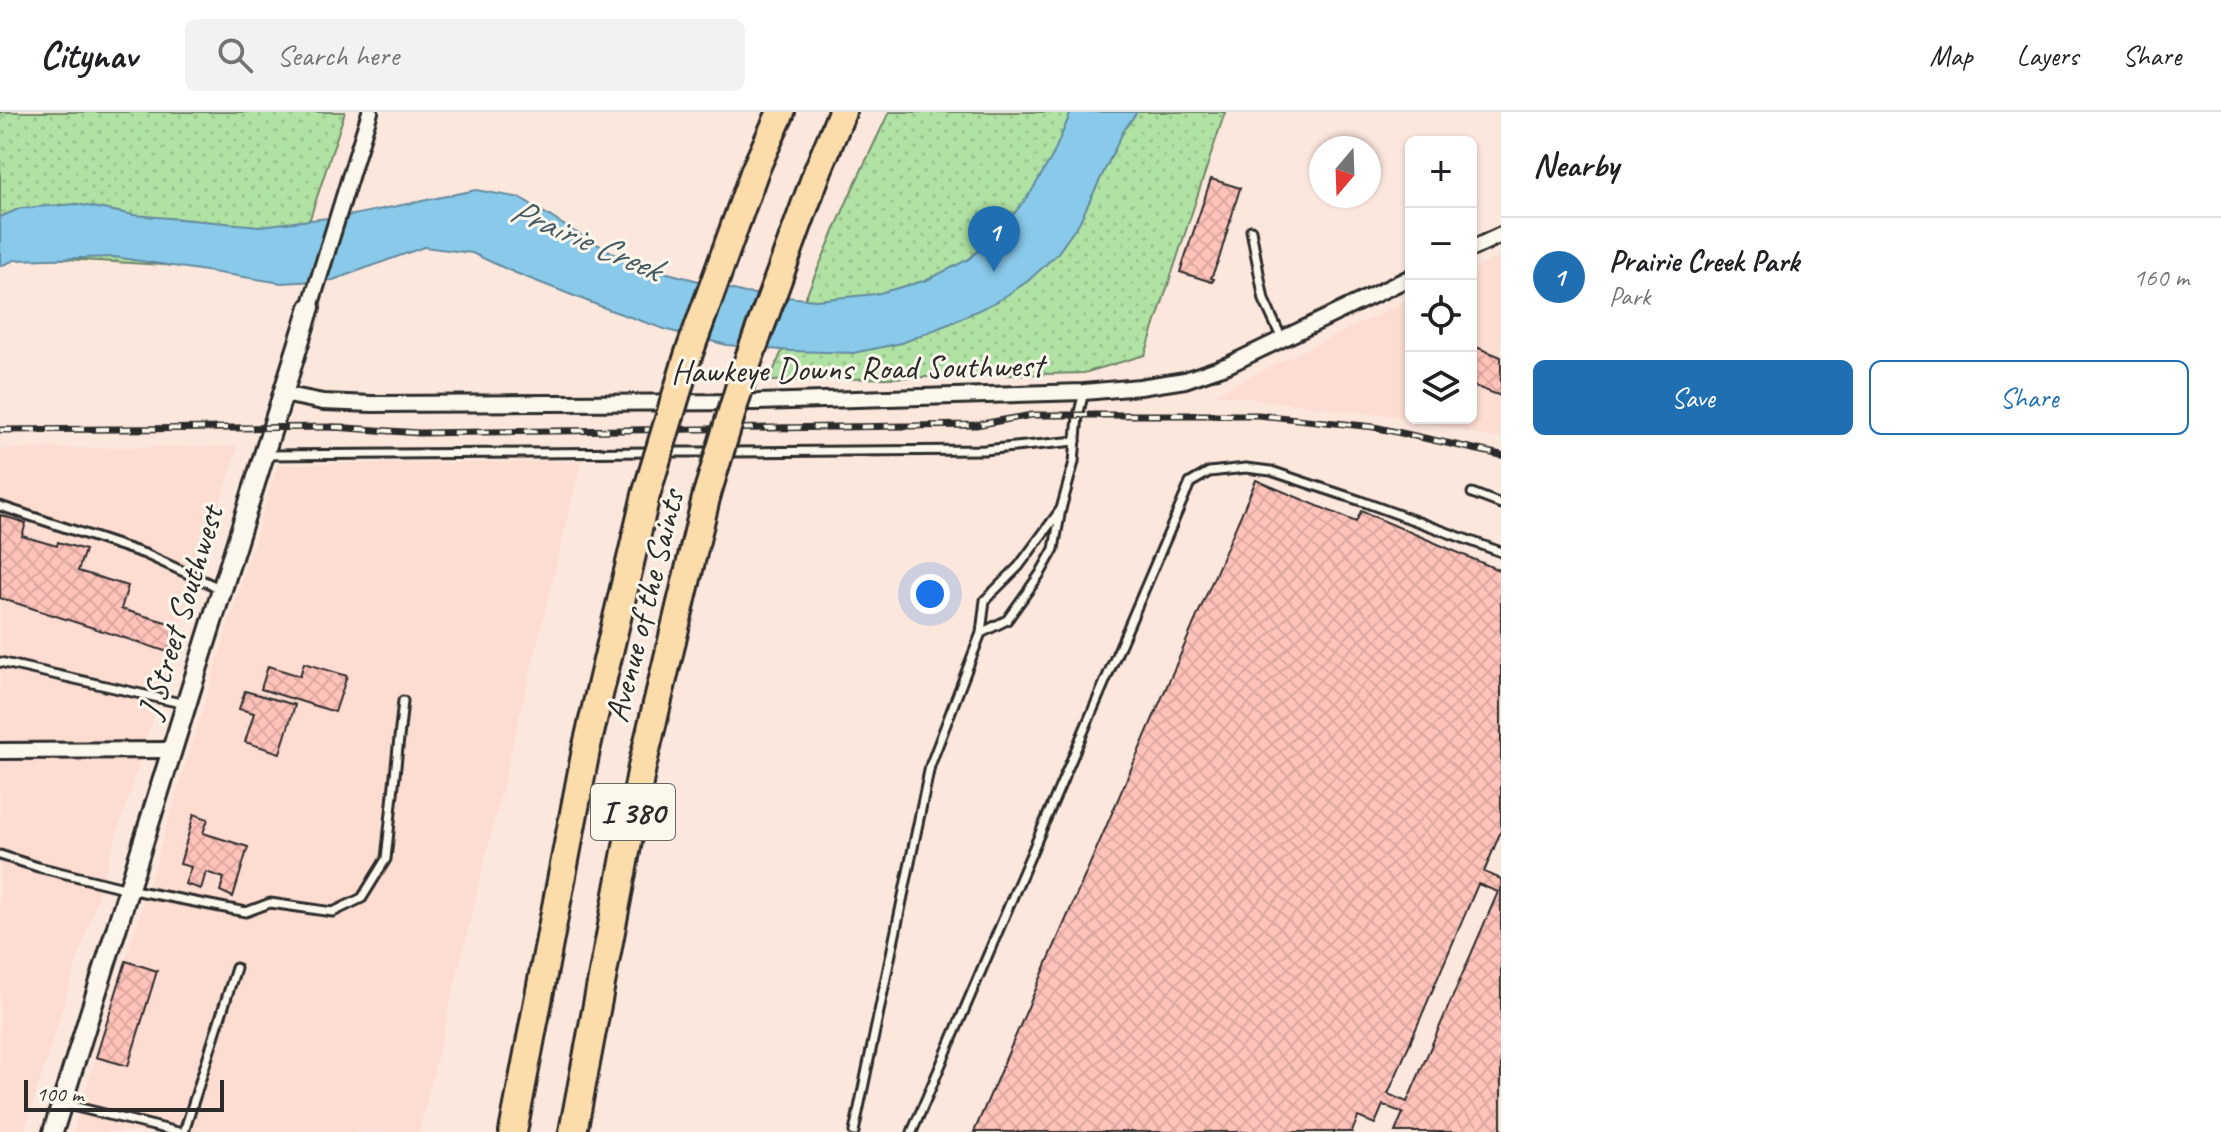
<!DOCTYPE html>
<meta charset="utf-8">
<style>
:root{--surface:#fff;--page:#f2f2f2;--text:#202124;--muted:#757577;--line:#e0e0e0;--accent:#1f6fb2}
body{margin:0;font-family:Caveat,sans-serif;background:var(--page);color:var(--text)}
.controls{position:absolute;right:24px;top:24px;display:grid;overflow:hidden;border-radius:12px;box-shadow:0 2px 6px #0004}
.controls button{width:72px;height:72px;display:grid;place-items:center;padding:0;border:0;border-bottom:2px solid var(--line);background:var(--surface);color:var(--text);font:40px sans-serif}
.compass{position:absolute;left:1309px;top:24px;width:72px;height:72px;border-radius:50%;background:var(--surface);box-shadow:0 2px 6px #0004;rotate:199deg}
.scale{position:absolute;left:24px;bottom:20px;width:200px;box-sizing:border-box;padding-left:8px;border:4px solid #2b2b2b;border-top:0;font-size:22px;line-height:28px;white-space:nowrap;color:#2b2b2b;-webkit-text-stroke:6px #fbf7ec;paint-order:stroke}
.you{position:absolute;left:930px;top:482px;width:28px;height:28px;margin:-20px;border:6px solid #fff;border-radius:50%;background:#1a73e8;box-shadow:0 0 0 12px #1a73e833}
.badge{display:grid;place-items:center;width:52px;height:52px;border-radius:50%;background:var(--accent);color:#fff;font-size:26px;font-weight:700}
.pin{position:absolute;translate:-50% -66px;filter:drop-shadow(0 2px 4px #0008)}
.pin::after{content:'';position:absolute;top:42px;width:28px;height:24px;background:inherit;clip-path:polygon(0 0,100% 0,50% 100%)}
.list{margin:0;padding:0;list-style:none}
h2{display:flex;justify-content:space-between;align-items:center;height:104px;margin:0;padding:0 32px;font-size:34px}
h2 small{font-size:26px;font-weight:400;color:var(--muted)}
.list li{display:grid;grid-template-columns:52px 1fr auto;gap:24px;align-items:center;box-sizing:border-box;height:120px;padding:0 32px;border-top:2px solid var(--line)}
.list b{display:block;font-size:30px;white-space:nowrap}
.list p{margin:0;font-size:26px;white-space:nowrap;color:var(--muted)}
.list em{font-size:26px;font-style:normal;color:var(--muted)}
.actions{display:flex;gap:16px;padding:24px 32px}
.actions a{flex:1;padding:18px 0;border:2px solid var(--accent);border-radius:12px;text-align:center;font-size:28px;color:var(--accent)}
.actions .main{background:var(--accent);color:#fff}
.icon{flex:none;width:44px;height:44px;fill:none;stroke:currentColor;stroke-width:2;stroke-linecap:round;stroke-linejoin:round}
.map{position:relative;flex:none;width:1501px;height:1020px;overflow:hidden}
header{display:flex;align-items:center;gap:48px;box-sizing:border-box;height:112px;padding:0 40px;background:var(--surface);border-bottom:2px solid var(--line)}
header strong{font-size:38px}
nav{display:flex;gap:44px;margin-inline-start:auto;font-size:28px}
.search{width:560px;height:72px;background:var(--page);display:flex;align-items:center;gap:20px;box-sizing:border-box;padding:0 28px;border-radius:12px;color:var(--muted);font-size:30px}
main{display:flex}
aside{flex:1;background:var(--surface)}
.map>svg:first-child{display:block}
.built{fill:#fddcd2}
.park{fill:url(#park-dots);stroke:#6e8667;stroke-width:2}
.water{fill:#89caea;stroke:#638a9e;stroke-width:2}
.building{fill:url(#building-cross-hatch);stroke:#2b2b2b;stroke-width:2;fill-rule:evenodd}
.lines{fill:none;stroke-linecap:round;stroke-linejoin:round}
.service-casing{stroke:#2b2b2b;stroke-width:13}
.minor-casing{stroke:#2b2b2b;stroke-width:20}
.tertiary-casing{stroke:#2b2b2b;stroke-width:24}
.motorway-casing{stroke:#2b2b2b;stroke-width:32}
.service{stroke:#fbf7ec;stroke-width:7}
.minor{stroke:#fbf7ec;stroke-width:14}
.tertiary{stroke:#fbf7ec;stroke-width:18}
.motorway{stroke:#fddcac;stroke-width:26}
.rail-casing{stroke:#2b2b2b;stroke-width:7}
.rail{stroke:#fbf7ec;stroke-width:4;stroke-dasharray:12;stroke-linecap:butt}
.motorway-bridge-casing{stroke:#2b2b2b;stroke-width:32;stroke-linecap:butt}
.motorway-bridge{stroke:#fddcac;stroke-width:26}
.labels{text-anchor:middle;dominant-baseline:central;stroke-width:6;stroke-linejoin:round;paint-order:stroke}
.shield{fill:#fbf7ec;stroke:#696865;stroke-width:2}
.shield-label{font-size:32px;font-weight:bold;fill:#2b2b2b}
.street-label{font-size:34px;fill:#2b2b2b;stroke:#fbf7ec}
.water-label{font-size:36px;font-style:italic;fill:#475b64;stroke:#fbf7ec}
</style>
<header>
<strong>Citynav</strong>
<div class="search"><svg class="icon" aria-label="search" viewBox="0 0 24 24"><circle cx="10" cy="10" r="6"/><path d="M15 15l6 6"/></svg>Search here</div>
<nav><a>Map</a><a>Layers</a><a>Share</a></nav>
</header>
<main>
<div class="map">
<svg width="1501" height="1020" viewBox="0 0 1501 1020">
<defs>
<pattern id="park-dots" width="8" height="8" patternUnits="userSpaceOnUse" patternTransform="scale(2)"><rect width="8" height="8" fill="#b0e2a3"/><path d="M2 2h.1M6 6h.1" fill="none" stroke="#98c28c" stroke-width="1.8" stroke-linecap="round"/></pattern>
<pattern id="building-cross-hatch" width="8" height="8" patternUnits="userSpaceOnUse" patternTransform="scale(2)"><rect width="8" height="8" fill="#ffc3ba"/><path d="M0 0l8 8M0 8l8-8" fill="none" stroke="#dba8a0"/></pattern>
</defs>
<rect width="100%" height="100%" fill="#fce7dd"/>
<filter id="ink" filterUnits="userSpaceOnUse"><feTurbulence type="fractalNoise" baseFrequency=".0125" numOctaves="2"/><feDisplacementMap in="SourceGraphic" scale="16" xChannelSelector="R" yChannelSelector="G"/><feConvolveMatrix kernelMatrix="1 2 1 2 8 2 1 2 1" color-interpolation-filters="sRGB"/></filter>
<g filter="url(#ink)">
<g class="built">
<path d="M 1501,144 L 1501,327 L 1401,305 L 1214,282 L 1411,187 L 1411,306 L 1471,306 L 1471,158 Z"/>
<path d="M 238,334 L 24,1020 L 0,1020 L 0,337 Z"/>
<path d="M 581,350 L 419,1020 L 73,1020 L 278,352 Z"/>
</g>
<g class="park">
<path d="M 0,0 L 345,0 L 292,161 L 0,143 Z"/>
<path d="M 889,0 L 1225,0 L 1145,243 L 1084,261 L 769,269 L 852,78 Z"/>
</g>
<path class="water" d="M 1071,0 L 1137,0 L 1124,18 L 1079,111 L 1057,142 L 1028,169 L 998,189 L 951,211 L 902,231 L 853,241 L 792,239 L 727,233 L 667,218 L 610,198 L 513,160 L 472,141 L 424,135 L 333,168 L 282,171 L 115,145 L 15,148 L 0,154 L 0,105 L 21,96 L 77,92 L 134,103 L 260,114 L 353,103 L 476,78 L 521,86 L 573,119 L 633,152 L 745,181 L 816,188 L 876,182 L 927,168 L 969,147 L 1009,108 L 1031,80 L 1053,43 Z"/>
<g class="building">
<path d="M 1211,67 L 1240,76 L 1219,147 L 1211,166 L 1214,167 L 1212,170 L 1180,160 Z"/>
<path d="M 1471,233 L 1501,245 L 1501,284 L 1471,273 Z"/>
<path d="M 1256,368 L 1356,410 L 1361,399 L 1501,459 L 1501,719 L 1484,760 L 1501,767 L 1501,1020 L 1395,1020 L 1403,1001 L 1383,993 L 1375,1012 L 1358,1005 L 1352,1020 L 974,1020 ZM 1478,772 L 1498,780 L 1407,990 L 1388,982 Z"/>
<path d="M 0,403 L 26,411 L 22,424 L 57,434 L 58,430 L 85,438 L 78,459 L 128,474 L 121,497 L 176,513 L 168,540 L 0,486 Z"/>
<path d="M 304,551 L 347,564 L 335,600 L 261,577 L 268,554 L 300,564 Z"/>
<path d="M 245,579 L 295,593 L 280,641 L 245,630 L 254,601 L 239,597 Z"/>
<path d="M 194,702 L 208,707 L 203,721 L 248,735 L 233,785 L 220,779 L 224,766 L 206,760 L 201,777 L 185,772 L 191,755 L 180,752 Z"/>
<path d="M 126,849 L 157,859 L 128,954 L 96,945 Z"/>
</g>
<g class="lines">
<g class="service-casing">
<g id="service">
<path d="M 1251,118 L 1264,188 L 1282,227"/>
<path d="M 665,340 L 713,340"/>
<path d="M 725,340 L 984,338 L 1076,329"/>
<path d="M 265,343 L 653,340"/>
<path d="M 1472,381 L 1501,392"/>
<path d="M 0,394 L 145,442 L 219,476"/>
<path d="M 1061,397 L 1074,350 L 1078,304 L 1084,280"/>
<path d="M 0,550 L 185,592"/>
<path d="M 0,743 L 38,755 L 128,777 L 246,800 L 270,791 L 333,800 L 362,786 L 386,747 L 403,589"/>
<path d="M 64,992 L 178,1020"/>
<path d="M 184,1020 L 236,856"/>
<path d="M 854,1020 L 930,654 L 981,521 L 985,488 L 1019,454 L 1061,397 L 1054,437 L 1040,462 L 1007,508 L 981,521"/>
<path d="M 912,1020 L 1190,371 L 1209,360 L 1246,356 L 1271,359 L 1361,389 L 1501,440"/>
</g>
</g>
<g class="minor-casing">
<g id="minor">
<path d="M 1471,137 L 1501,123"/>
<path d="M 310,195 L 370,0"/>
<path d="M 283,282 L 323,290 L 372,292 L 758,290 L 1084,280 L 1140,275 L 1185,268 L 1228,253 L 1411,165"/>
<path d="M 0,639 L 170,638"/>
</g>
</g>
<g class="tertiary-casing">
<path id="tertiary" d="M 53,1020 L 310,195"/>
</g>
<g class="motorway-casing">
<g id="motorway">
<path d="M 755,58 L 781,0"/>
<path d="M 818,58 L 842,0"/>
<path d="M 513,1020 L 586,638 L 646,383"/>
<path d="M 573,1020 L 642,655 L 707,382"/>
</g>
</g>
<use href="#service" class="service"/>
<use href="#minor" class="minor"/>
<use href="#tertiary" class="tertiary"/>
<use href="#motorway" class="motorway"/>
<g class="rail-casing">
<g id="rail">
<path d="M 333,315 L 419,321 L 976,313 L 1032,303 L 1258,303 L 1374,315 L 1501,343"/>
<path d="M 0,318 L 344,315"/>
</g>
</g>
<use href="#rail" class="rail"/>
<g class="motorway-bridge-casing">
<g id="motorway-bridge">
<path d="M 707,382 L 744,260 L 818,58"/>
<path d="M 646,383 L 688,244 L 755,58"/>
</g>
</g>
<use href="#motorway-bridge" class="motorway-bridge"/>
</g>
</g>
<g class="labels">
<rect class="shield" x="591" y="672" width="84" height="56" rx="6"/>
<g class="shield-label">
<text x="633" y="700">I 380</text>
</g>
<g class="street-label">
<text transform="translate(857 256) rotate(-1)">Hawkeye Downs Road Southwest</text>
<text transform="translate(644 494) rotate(-76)">Avenue of the Saints</text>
<text transform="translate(180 500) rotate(-73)">J Street Southwest</text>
</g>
<g class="water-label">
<text transform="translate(586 127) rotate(23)">Prairie Creek</text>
</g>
</g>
</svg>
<div class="controls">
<button>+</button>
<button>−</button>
<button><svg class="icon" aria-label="locate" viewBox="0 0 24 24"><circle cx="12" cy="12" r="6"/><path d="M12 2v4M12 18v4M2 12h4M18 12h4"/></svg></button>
<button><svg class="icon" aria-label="layers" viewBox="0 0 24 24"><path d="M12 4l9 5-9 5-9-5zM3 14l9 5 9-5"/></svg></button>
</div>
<svg class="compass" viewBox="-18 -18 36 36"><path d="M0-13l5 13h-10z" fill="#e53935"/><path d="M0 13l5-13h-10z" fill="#757577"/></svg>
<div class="scale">100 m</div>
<div class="you"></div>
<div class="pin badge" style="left:994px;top:160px">1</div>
</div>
<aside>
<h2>Nearby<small></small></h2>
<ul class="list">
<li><span class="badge">1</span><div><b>Prairie Creek Park</b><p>Park</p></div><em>160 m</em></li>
</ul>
<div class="actions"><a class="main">Save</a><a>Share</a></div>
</aside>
</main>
